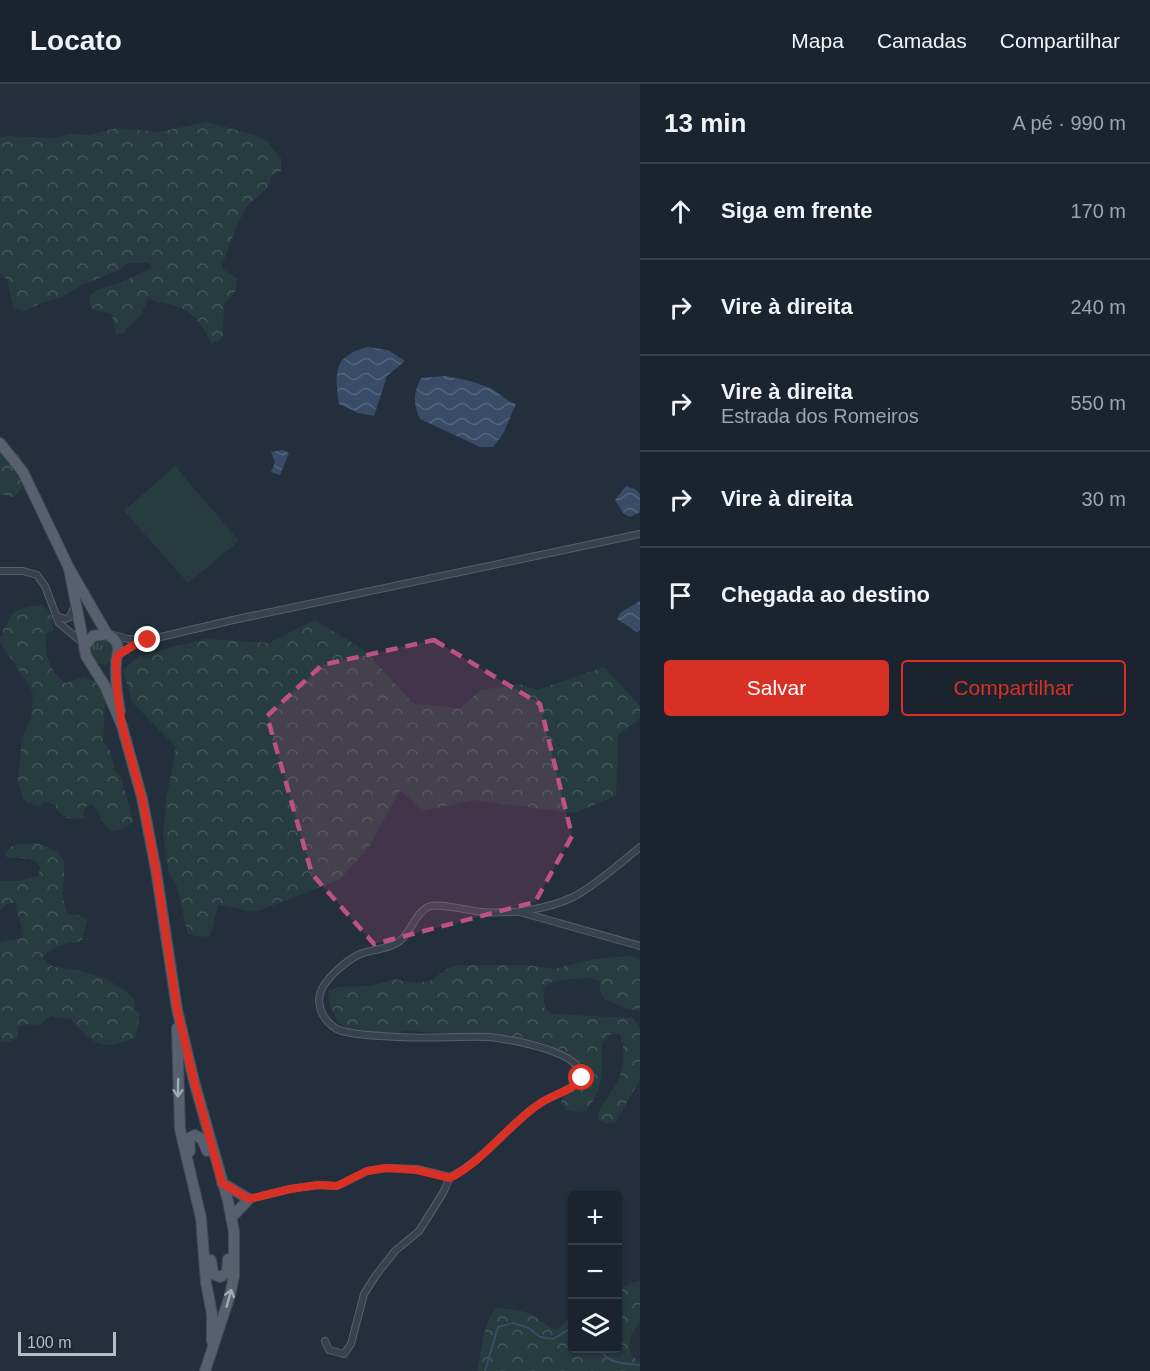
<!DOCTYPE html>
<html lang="pt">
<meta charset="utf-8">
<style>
:root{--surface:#1b232e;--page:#242b36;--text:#f1f3f6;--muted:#a0a4aa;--line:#39404a;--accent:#d93025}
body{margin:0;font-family:Arial,sans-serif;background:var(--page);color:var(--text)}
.controls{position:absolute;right:18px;bottom:18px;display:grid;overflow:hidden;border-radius:6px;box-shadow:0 2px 4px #0004}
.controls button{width:54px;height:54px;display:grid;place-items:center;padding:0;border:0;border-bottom:2px solid var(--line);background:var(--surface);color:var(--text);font:30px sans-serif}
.scale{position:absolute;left:18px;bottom:15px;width:98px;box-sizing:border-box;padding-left:6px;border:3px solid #b4bcc9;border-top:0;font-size:16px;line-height:21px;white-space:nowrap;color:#b4bcc9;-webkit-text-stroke:4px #1d2633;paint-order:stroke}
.stop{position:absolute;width:18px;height:18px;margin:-14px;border:4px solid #d93025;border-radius:50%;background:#fff}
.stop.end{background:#d93025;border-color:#fff;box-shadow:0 2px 6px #0008}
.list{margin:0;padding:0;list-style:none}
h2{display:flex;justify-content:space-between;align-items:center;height:78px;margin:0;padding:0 24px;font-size:26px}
h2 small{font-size:20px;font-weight:400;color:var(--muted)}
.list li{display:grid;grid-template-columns:39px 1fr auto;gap:18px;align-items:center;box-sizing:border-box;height:96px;padding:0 24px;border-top:2px solid var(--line)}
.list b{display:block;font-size:22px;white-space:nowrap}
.list p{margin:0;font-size:20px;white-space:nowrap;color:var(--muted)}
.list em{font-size:20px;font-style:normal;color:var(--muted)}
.actions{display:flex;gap:12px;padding:18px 24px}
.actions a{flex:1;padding:14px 0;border:2px solid var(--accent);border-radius:6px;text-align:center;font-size:21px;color:var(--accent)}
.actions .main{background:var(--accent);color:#fff}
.icon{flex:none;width:33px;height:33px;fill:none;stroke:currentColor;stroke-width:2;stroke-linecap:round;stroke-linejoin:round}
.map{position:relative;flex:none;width:640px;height:1287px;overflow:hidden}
header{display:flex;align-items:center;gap:36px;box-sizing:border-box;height:84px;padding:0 30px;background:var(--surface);border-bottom:2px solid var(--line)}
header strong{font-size:28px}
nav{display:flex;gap:33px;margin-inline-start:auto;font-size:21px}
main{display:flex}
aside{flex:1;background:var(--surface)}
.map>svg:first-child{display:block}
.grass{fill:url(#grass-tufts)}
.forest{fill:url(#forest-crowns)}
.garden{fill:#263c3f}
.water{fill:url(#water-waves)}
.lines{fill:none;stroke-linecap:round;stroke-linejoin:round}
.stream{stroke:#394c67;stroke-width:2}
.minor-casing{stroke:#565f6c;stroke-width:8}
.primary-casing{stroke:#414a57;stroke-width:12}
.minor{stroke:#38414e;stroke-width:6}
.primary{stroke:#56606e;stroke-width:10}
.oneway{stroke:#a1aab7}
.route{stroke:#d93025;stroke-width:8}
.marked{fill:#bd5182;fill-opacity:0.2;stroke:#bd5182;stroke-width:4.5;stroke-dasharray:12 8;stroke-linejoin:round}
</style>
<header>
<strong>Locato</strong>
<nav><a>Mapa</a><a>Camadas</a><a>Compartilhar</a></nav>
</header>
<main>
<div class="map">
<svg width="640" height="1287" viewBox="0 0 640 1287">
<defs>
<pattern id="grass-tufts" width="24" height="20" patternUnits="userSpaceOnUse" patternTransform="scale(1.5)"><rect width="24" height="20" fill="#263c3f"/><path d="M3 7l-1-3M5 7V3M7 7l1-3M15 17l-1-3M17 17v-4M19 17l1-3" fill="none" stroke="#435659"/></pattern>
<pattern id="forest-crowns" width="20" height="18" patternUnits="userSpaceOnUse" patternTransform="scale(1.5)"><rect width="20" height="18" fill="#263c3f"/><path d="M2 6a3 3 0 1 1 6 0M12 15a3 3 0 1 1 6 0" fill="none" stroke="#435659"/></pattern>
<pattern id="water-waves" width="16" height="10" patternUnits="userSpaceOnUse" patternTransform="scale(1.5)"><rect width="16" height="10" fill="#394c67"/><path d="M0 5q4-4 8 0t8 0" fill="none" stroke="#53647b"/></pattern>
</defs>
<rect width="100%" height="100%" fill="#242f3e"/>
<path class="grass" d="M 101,552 C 110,558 114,563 113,575 L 106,581 L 99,580 L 90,569 L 90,558 Z"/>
<g class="forest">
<path d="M 207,38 L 258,52 L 267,58 L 281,74 L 281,87 L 271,92 C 272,107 253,113 246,124 C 235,142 230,162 222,181 L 223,185 L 237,195 C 236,214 232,210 224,221 L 223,253 L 211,261 C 206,244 194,228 176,222 C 167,219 157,219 148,214 C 145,223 142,231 135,237 C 130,242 127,243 124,249 L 117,251 L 116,250 L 112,230 L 92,225 L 89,219 L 90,212 L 97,206 L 122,198 L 151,184 L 149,179 L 127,179 L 119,186 L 80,202 L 62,213 L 41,219 L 22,228 L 13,222 L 7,196 L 0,189 L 0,54 L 8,52 L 53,54 L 72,50 L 88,51 L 117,44 L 159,48 Z"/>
<path d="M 0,358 C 7,362 15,366 20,373 C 27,384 26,406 13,413 L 0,410 Z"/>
<path d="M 41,521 C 51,526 54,535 53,547 L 46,550 C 45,571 48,585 65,599 L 85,593 L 95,598 L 102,606 L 105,616 L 103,658 L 110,666 L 115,687 L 122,695 L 133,738 C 129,742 126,742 121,745 C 102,753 102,727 91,720 C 84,723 83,728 84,735 C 68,734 61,736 55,720 L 44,718 L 40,722 L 27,719 L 23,714 L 18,696 L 22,654 L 31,635 L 33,611 L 30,602 L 0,559 L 0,552 L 3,551 L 3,545 C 8,541 7,536 11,532 C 19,522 31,523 41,521 Z"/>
<path d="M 315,536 L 364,566 L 414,620 L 460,624 L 481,606 L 520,600 L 537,606 L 604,583 L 640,622 L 640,634 L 618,651 L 616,712 L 574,729 L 474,716 L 423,727 L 400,706 L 369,763 L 339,796 L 255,828 L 218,821 L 210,853 L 188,851 L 177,802 L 169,790 L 163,751 L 166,717 L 176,663 L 132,618 L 123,586 L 142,570 L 206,555 L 269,559 Z"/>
<path d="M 36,759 C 86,772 51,798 68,830 L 78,831 L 87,836 L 82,856 L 76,859 C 66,857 48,865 43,874 L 47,879 L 54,883 L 78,886 L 109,896 L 134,914 L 135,926 L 140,930 L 136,952 C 105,969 93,961 71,935 L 51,932 L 39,941 L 27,940 L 19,943 L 17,954 L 8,958 L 0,957 L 0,858 L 22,854 C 23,841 16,831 16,818 L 7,820 L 0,827 L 0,797 L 19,797 L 37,792 L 41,784 C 33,770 19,776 6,773 L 5,769 L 13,761 Z"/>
<path d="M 630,872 L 640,875 L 640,927 L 624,924 L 604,915 L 600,906 L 600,897 L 591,894 L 571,895 L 551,898 L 543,905 L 545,925 L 553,930 L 633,934 L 640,944 L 640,995 L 616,1038 L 606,1040 L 598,1035 C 599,1022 604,1019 611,1009 C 623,992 628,969 619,949 L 609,951 L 602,959 C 601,986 605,1004 586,1027 L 576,1028 L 566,1026 L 561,1018 L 567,1010 L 585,1000 L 588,990 L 587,981 L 543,959 L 525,954 L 406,947 L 385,951 L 355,948 L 345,944 L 337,937 L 329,918 L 328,908 L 338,903 L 369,902 L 395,895 L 412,899 L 425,898 L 432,896 L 448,884 L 459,881 L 526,881 L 554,885 L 595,875 Z"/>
<path d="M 637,1197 L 640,1197 L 640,1238 L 631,1251 L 629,1262 L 632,1272 L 640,1278 L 640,1287 L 477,1287 C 482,1267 482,1241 496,1224 C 508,1225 520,1225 530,1230 C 539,1235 546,1242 556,1246 L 572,1233 L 572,1264 L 618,1264 L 618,1205 Z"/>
</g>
<path class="garden" d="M 175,382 L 239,457 L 188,499 L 124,427 Z"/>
<g class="water">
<path d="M 367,263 L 388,266 L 405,277 L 387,292 L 374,332 L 358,329 L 339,320 C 335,288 332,273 367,263 Z"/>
<path d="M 446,292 C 462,295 477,298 492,305 C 501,310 505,317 516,320 L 503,350 L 493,363 L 480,363 L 420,335 C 413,320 413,309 421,294 Z"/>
<path d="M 283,366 L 289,369 L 280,391 L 271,388 L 275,378 L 271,368 Z"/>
<path d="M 626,402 L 635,405 L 640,410 L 640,428 L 630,433 L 624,430 L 615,416 Z"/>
<path d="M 640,517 L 640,546 L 637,548 L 617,535 L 620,529 Z"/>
</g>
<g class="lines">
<g class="stream">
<path d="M 600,1264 C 607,1281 625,1279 640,1281"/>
<path d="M 485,1287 L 498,1243 L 513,1239 L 529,1244 L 540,1253 L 553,1255 L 568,1246 L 572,1239"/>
</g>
<g class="minor-casing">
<g id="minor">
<path d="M 0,487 L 23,487 L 37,491 L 45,502 L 59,539 L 83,559"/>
<path d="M 56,532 L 65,535 L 70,533 L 75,521"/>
<path d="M 113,551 L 128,555 L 144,556"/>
<path d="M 118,571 L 134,561 L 148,556 L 233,536 L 640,450"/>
<path d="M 520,828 L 640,862"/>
<path d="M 249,1115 L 290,1105 L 318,1101 L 337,1102 L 367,1087 L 386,1084 L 417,1085 L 450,1093 C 482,1077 504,1047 532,1025 C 546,1013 566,1009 580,997 C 592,968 505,954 487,953 C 458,952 429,955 400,953 C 383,952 364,952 346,948 C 335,946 327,939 322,929 C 319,923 318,914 321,907 C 326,894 347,876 360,870 C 373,865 392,865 402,855 C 411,846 416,829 428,823 C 439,818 469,827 482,828 C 510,830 545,826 571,814 C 590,806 623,777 640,763"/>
<path d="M 325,1257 L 329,1266 L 344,1270 L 351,1260 L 364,1210 L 376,1191 L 395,1167 L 419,1147 L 443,1109 L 450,1093"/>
</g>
</g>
<g class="primary-casing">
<g id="primary">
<path d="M 0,359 L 23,388 L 69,484 L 107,550 C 112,553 115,555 117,560 C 120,567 116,572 116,579 C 115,595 117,611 120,627"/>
<path d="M 69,484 L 86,572 L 105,602 L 122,642 L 142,714 L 156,786 L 177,925 L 194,997 L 228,1117 L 234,1148 L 234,1192 L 230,1211 L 205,1287"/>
<path d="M 85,562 L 93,552 L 107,550"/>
<path d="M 177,944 L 180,1045 L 201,1134 L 206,1199 L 212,1230 L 212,1257"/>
<path d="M 190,1067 L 189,1054 L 195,1051 L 202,1055 L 207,1067"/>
<path d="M 222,1099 L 249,1115 L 231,1134"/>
<path d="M 211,1176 L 213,1190 L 220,1193 L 227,1189 L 228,1175"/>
</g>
</g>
<use href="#minor" class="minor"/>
<use href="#primary" class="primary"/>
</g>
<defs><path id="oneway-shaft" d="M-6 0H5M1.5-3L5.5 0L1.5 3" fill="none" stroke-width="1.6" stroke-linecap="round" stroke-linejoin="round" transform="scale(1.5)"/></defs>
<g class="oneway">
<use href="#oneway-shaft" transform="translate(178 1004) rotate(91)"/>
<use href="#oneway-shaft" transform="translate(229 1214) rotate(-75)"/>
</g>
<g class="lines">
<path class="route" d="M 148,556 L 134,561 L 118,571 L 116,576 L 117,605 L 122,642 L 142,714 L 156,786 L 177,925 L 194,997 L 222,1099 L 249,1115 L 290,1105 L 318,1101 L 337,1102 L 367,1087 L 386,1084 L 417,1086 L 450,1094 C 485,1076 507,1042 539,1020 C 551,1011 573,1007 582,994"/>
</g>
<path class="marked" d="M 434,556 L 540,620 L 572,752 L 535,818 L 374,860 L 312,790 L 267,632 L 322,581 Z"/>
</svg>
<div class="controls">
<button>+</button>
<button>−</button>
<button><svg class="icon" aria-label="layers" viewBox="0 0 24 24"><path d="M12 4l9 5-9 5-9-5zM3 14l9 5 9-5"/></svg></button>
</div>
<div class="scale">100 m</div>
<div class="stop" style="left:582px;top:994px"></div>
<div class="stop end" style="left:148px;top:556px"></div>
</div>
<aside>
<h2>13 min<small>A pé · 990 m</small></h2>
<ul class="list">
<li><svg class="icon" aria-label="ahead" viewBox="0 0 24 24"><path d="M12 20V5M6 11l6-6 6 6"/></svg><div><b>Siga em frente</b></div><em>170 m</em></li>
<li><svg class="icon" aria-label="right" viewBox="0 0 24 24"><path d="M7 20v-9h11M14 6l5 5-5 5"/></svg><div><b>Vire à direita</b></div><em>240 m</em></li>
<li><svg class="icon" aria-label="right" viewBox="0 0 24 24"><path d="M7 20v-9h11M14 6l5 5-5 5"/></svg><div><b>Vire à direita</b><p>Estrada dos Romeiros</p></div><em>550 m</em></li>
<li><svg class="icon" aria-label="right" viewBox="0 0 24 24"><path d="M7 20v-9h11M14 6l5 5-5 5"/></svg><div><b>Vire à direita</b></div><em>30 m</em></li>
<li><svg class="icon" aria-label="arrive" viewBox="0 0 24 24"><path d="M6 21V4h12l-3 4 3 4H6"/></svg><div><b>Chegada ao destino</b></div></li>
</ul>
<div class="actions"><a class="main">Salvar</a><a>Compartilhar</a></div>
</aside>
</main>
